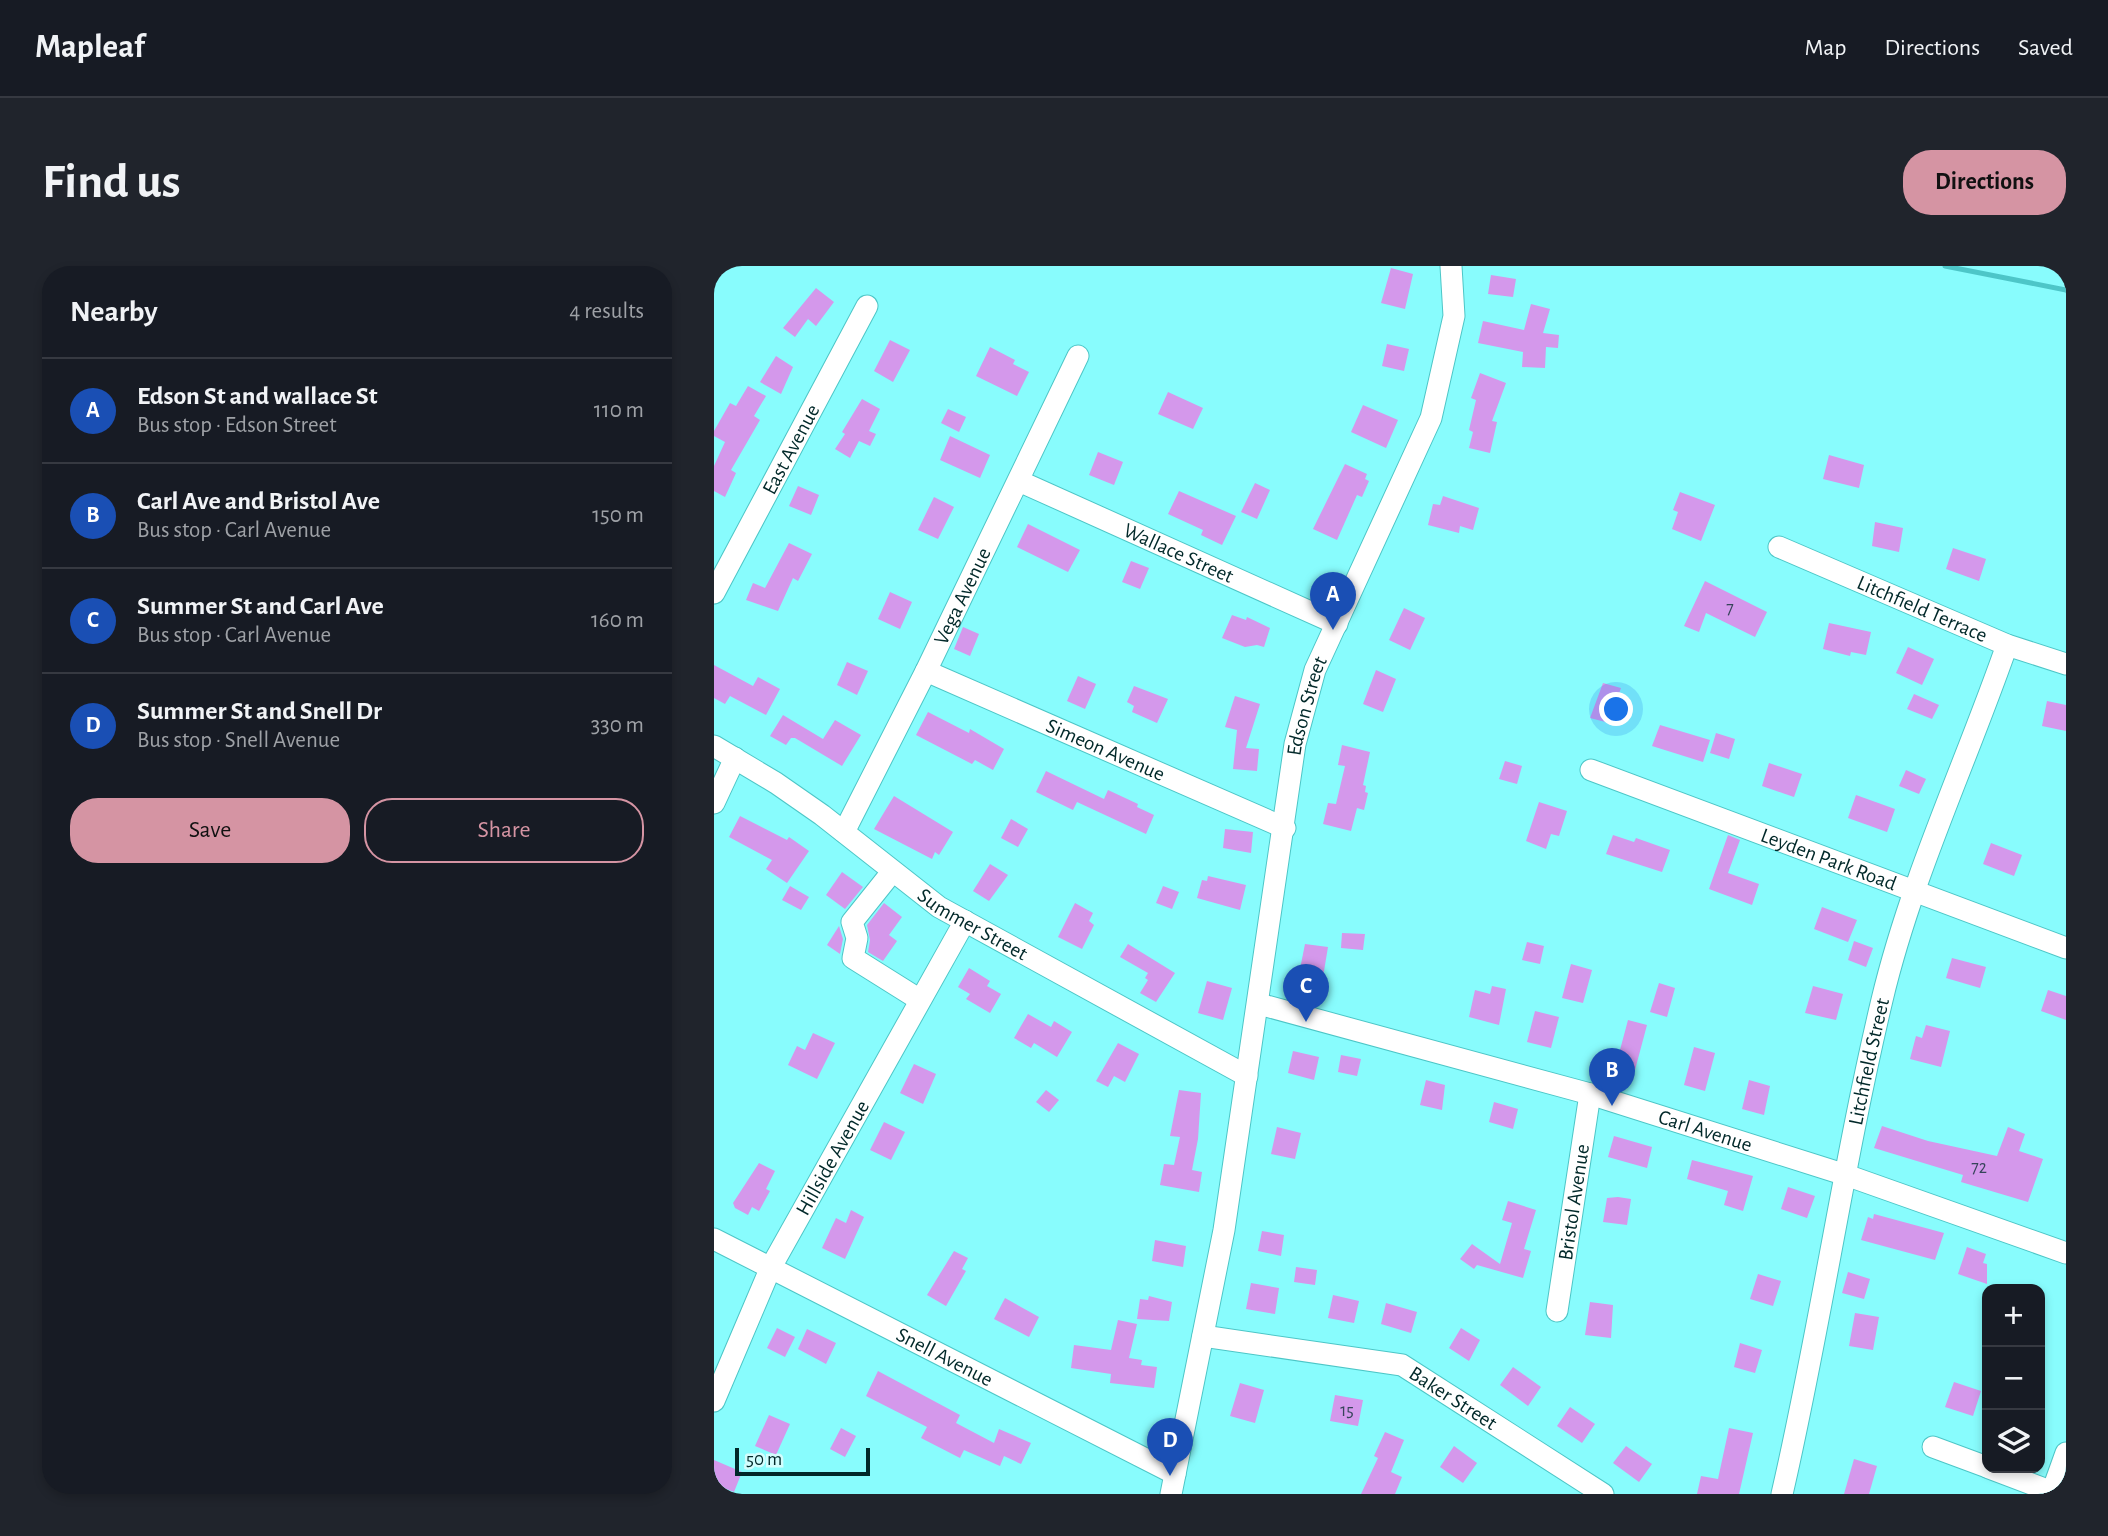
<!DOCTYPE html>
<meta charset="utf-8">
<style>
:root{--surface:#171b24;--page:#20242c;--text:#f1f3f6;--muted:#9ea1a6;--line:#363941;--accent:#d594a3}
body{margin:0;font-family:"Alegreya Sans",sans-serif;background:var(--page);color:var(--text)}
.controls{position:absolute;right:21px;bottom:21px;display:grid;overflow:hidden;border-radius:14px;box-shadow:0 4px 10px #0003}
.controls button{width:63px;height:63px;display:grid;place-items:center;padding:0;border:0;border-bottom:2px solid var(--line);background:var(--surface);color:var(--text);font:35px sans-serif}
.scale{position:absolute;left:21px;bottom:18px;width:135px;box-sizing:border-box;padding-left:7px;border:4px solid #012829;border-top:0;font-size:19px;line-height:24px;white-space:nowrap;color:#012829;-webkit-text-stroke:5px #d3fdfd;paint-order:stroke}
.you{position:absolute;left:903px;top:444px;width:24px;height:24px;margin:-18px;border:5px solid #fff;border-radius:50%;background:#1a73e8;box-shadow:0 0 0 10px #1a73e833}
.badge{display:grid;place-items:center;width:46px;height:46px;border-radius:50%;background:var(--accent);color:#fff;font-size:23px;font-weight:700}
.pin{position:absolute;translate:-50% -58px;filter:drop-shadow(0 2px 4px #0008)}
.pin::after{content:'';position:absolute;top:37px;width:24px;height:21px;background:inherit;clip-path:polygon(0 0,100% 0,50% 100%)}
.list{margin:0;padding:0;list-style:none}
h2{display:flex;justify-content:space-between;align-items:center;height:91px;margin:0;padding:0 28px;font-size:30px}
h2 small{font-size:23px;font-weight:400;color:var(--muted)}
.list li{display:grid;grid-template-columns:46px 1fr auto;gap:21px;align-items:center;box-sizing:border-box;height:105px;padding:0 28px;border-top:2px solid var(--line)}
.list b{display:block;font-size:26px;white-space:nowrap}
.list p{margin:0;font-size:23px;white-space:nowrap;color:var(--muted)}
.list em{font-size:23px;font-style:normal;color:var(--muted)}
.actions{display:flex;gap:14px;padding:21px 28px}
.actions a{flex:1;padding:16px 0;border:2px solid var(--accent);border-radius:28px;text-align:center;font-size:24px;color:var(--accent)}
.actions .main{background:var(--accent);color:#111}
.icon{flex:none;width:38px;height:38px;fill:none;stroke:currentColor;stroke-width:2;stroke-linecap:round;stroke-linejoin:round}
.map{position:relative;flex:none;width:1352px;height:1228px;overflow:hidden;border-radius:28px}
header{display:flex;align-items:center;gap:42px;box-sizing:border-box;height:98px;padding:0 35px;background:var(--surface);border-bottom:2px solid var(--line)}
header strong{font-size:33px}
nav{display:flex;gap:38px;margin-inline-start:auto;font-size:24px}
.intro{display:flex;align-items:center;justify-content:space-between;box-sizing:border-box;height:168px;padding:0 42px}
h1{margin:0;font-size:49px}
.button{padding:18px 32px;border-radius:28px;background:var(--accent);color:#111;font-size:24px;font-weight:700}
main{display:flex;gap:42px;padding:0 42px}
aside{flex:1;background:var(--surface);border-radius:28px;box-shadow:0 4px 10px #0003}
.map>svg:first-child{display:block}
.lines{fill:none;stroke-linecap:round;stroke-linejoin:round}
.stream{stroke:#4dc6c8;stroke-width:5}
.building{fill:#d498eb}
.minor-casing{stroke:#4dc6c7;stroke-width:23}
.minor{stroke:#fff;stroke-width:21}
.labels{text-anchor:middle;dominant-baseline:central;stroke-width:6;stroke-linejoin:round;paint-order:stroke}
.number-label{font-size:18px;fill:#36445a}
.street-label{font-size:21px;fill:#012829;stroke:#d3fdfd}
</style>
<header>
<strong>Mapleaf</strong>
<nav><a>Map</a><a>Directions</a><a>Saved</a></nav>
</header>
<div class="intro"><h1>Find us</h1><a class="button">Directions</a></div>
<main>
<aside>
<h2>Nearby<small>4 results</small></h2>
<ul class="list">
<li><span class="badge" style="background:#1a4fb4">A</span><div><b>Edson St and wallace St</b><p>Bus stop · Edson Street</p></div><em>110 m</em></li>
<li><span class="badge" style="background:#1a4fb4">B</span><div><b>Carl Ave and Bristol Ave</b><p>Bus stop · Carl Avenue</p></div><em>150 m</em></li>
<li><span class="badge" style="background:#1a4fb4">C</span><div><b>Summer St and Carl Ave</b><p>Bus stop · Carl Avenue</p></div><em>160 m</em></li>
<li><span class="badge" style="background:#1a4fb4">D</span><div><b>Summer St and Snell Dr</b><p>Bus stop · Snell Avenue</p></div><em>330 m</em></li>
</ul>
<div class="actions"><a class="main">Save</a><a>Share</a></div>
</aside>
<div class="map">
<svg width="1352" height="1228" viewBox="0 0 1352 1228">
<rect width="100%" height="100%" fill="#88fcfd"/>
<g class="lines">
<path class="stream" d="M 1231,0 L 1352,24"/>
</g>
<g class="building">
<path d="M 677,2 L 699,8 L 691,43 L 667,37 Z"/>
<path d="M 777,9 L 802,13 L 799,31 L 774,28 Z"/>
<path d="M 102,22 L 120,36 L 102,60 L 94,53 L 81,71 L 69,62 Z"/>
<path d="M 817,38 L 836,43 L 829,67 L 845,69 L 844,82 L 832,81 L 831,102 L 808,101 L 809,86 L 764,77 L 769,55 L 810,64 Z"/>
<path d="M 176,74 L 196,84 L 179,116 L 160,105 Z"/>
<path d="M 673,78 L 695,83 L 690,105 L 668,100 Z"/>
<path d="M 276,81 L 301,94 L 299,98 L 315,106 L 303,130 L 262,110 Z"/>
<path d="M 62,90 L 79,101 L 67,128 L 46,116 Z"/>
<path d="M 766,107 L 792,117 L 778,155 L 783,156 L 776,187 L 755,182 L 759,166 L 755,164 L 762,134 L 757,132 Z"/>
<path d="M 34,120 L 52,130 L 40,150 L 46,154 L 17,204 L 22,207 L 11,231 L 0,225 L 0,200 L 11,176 L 0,170 L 0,165 L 16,137 L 22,140 Z"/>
<path d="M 454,126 L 489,142 L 479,163 L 444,148 Z"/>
<path d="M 148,133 L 166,143 L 155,165 L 162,168 L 156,180 L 145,175 L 136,192 L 121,183 L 131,168 L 128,166 Z"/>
<path d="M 649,139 L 684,154 L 672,182 L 637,166 Z"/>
<path d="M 234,143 L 252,151 L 245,166 L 227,157 Z"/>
<path d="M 236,170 L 276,189 L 266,212 L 226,194 Z"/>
<path d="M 384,186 L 409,196 L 400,219 L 375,209 Z"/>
<path d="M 1115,189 L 1150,199 L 1145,222 L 1109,213 Z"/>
<path d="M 631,198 L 653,208 L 651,213 L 655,215 L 648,231 L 643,229 L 623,274 L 599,263 Z"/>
<path d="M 541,217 L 556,224 L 543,253 L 527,246 Z"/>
<path d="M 84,220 L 105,229 L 97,249 L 75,240 Z"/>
<path d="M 465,225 L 522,250 L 508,279 L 487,269 L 489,264 L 454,248 Z"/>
<path d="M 966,226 L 1001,239 L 987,275 L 958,263 L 964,246 L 959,244 Z"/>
<path d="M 729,230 L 765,242 L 759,264 L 746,260 L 745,267 L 714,259 L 719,238 L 726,239 Z"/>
<path d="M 220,231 L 240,241 L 224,273 L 204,264 Z"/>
<path d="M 1161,256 L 1189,262 L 1185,286 L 1158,280 Z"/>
<path d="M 314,258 L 366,284 L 354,306 L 303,281 Z"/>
<path d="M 75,277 L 98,288 L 84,315 L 79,312 L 64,345 L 32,334 L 39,317 L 51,322 Z"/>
<path d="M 1239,282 L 1272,293 L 1265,315 L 1232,303 Z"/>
<path d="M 417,295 L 435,302 L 426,323 L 408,316 Z"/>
<path d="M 991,315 L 1053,346 L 1041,371 L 992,347 L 985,366 L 970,360 Z"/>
<path d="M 176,326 L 198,336 L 186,363 L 164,353 Z"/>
<path d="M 690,342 L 711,352 L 696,384 L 675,374 Z"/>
<path d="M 518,349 L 532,354 L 533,351 L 556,362 L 550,381 L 543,379 L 531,381 L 508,372 Z"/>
<path d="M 1115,357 L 1157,366 L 1152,389 L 1137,386 L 1136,390 L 1109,383 Z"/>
<path d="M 249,361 L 265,368 L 256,390 L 240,383 Z"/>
<path d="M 1194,381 L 1220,393 L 1208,419 L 1182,407 Z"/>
<path d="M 133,396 L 154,405 L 143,429 L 123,419 Z"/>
<path d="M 0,399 L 39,420 L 44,411 L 66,423 L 52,449 L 16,430 L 11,438 L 0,432 Z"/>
<path d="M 662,404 L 682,413 L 669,446 L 649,438 Z"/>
<path d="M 364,410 L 382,418 L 371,443 L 353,435 Z"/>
<path d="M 889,417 L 907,422 L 903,433 L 910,435 L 903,459 L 876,452 Z"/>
<path d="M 420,420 L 454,433 L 443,457 L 418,446 L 420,440 L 413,436 Z"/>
<path d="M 1200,428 L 1225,439 L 1218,453 L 1193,443 Z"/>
<path d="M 521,430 L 546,438 L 532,482 L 545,483 L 543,505 L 519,503 L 523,464 L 511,461 Z"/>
<path d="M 1333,435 L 1352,439 L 1352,465 L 1328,460 Z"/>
<path d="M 214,446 L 255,467 L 256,463 L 290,483 L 279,504 L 261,494 L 258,498 L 202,469 Z"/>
<path d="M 69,449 L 109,473 L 121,454 L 147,469 L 128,500 L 81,472 L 77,472 L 72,479 L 56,470 Z"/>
<path d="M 946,459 L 996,474 L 989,496 L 938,480 Z"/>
<path d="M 1002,467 L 1021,473 L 1015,493 L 996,487 Z"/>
<path d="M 628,479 L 656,486 L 649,519 L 652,520 L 651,526 L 654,527 L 650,544 L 643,542 L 637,565 L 609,558 L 614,537 L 622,538 L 631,500 L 624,499 Z"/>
<path d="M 791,495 L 808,500 L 803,518 L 785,513 Z"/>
<path d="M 1055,497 L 1088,508 L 1080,531 L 1048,520 Z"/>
<path d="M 1192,504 L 1212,513 L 1205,528 L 1185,520 Z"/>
<path d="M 332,505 L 390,533 L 394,524 L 424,538 L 423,541 L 440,549 L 432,568 L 363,536 L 359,544 L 322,526 Z"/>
<path d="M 1142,529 L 1181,543 L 1173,566 L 1134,552 Z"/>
<path d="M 180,530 L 239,566 L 225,589 L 221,586 L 218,593 L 160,563 Z"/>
<path d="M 825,536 L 853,545 L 845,570 L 837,568 L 832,583 L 812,575 Z"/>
<path d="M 26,550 L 73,574 L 75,571 L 95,585 L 73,617 L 52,603 L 58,594 L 15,571 Z"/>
<path d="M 297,553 L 314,563 L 304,581 L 287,572 Z"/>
<path d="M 511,563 L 539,566 L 537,587 L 509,582 Z"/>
<path d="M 899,569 L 920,576 L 922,572 L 956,584 L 948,606 L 892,588 Z"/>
<path d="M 1014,569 L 1026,574 L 1014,607 L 1045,618 L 1038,639 L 995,623 Z"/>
<path d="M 1277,577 L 1308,589 L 1300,610 L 1269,598 Z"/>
<path d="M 276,598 L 294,609 L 275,635 L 259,625 Z"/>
<path d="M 128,606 L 149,621 L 131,643 L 112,629 Z"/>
<path d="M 494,610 L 532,619 L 526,644 L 483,632 L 488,614 L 493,615 Z"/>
<path d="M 76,620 L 95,631 L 87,644 L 68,634 Z"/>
<path d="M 449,620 L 465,626 L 458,643 L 442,637 Z"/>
<path d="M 170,637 L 188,651 L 175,669 L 183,675 L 169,695 L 154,686 L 156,674 L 153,659 Z"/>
<path d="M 361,637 L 379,647 L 375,655 L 380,659 L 368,683 L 344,671 Z"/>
<path d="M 1108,641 L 1143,654 L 1134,676 L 1100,663 Z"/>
<path d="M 125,660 L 129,673 L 126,688 L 113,679 Z"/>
<path d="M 628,667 L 651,668 L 649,684 L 627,682 Z"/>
<path d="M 1140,675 L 1159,682 L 1152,701 L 1134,694 Z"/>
<path d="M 813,676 L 830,680 L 826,698 L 808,694 Z"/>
<path d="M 414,678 L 461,707 L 442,736 L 426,727 L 434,714 L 431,712 L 434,707 L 406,691 Z"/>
<path d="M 591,678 L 614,681 L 609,711 L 585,708 Z"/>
<path d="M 1238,692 L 1272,701 L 1266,722 L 1232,712 Z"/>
<path d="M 857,698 L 878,704 L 869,737 L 848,732 Z"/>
<path d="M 255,702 L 276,715 L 273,720 L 287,728 L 276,747 L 252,733 L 256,728 L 244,721 Z"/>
<path d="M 493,715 L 518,722 L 509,754 L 484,747 Z"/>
<path d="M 945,717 L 961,722 L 953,751 L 936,746 Z"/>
<path d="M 778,720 L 792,723 L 785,759 L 755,751 L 761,724 L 776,728 Z"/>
<path d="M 1099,720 L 1129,728 L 1122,754 L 1091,747 Z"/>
<path d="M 1334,724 L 1352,730 L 1352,754 L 1327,745 Z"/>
<path d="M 821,745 L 845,751 L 837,782 L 813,776 Z"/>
<path d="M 314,748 L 337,761 L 340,755 L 358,766 L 343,791 L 320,777 L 317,782 L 300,772 Z"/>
<path d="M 914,754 L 933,759 L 921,804 L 902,799 Z"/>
<path d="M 1212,759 L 1236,765 L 1227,801 L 1196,793 L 1202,770 L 1208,772 Z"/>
<path d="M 99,767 L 121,777 L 103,813 L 74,799 L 83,780 L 91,784 Z"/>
<path d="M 404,777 L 425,788 L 411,816 L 400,810 L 394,821 L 382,815 Z"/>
<path d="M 980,781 L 1001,787 L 991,825 L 970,819 Z"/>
<path d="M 579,785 L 605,791 L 600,814 L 574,807 Z"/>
<path d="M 627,789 L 647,793 L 643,810 L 624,806 Z"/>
<path d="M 200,798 L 222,808 L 209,838 L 186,827 Z"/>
<path d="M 712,814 L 731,819 L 728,844 L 706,839 Z"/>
<path d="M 1035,814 L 1056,820 L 1050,849 L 1028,843 Z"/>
<path d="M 332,824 L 345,834 L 335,846 L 322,836 Z"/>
<path d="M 465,824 L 487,827 L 484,873 L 478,904 L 488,906 L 485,926 L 446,919 L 450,898 L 460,899 L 466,871 L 456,870 Z"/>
<path d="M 780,836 L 804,843 L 799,863 L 775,856 Z"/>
<path d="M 170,856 L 191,866 L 177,894 L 156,884 Z"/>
<path d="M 1168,860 L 1214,875 L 1283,890 L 1294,861 L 1311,868 L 1305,885 L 1329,893 L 1314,936 L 1247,916 L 1249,909 L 1160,882 Z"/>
<path d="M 563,861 L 587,867 L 581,893 L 557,888 Z"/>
<path d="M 900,870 L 938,881 L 933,902 L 894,891 Z"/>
<path d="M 978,894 L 1039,910 L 1029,945 L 1010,939 L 1014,925 L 973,913 Z"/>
<path d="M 45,897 L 61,905 L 52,923 L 56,925 L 45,945 L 38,941 L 34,949 L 21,942 L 19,937 Z"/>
<path d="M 1074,921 L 1101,930 L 1093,952 L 1067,943 Z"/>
<path d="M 904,931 L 917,933 L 913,959 L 889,956 L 893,932 Z"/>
<path d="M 794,935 L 822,944 L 810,983 L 817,985 L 809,1012 L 763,999 L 760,1003 L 746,993 L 758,978 L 786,998 L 798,957 L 788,954 Z"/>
<path d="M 137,944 L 150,951 L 131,993 L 108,982 L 122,952 L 132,957 Z"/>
<path d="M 1160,948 L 1230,967 L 1221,994 L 1147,974 L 1154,951 L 1159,953 Z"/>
<path d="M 548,965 L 570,969 L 567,990 L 544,985 Z"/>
<path d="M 441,974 L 472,980 L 469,1001 L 438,995 Z"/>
<path d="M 1253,981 L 1272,988 L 1269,997 L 1273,998 L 1273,1018 L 1244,1008 Z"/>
<path d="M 240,985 L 254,992 L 248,1003 L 252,1005 L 232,1040 L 213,1029 Z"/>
<path d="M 582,1001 L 603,1004 L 601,1019 L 580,1016 Z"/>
<path d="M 1134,1006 L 1156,1013 L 1150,1033 L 1128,1027 Z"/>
<path d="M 1044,1008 L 1067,1015 L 1059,1040 L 1036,1033 Z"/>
<path d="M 537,1017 L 565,1022 L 561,1048 L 532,1043 Z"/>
<path d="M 619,1029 L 645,1035 L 640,1057 L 614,1052 Z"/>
<path d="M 435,1030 L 458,1036 L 455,1055 L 423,1053 L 426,1033 L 434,1034 Z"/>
<path d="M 291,1032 L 325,1051 L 315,1071 L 280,1053 Z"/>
<path d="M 876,1036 L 899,1039 L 897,1072 L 871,1069 Z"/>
<path d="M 672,1037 L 703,1046 L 697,1067 L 667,1058 Z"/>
<path d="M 1141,1047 L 1165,1051 L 1159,1084 L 1135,1080 Z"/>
<path d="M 404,1054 L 423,1058 L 415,1092 L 428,1094 L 427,1099 L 443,1101 L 440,1122 L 396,1117 L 397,1108 L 357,1102 L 360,1079 L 397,1084 Z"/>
<path d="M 63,1062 L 81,1071 L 71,1091 L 53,1082 Z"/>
<path d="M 747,1062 L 766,1074 L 755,1095 L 735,1082 Z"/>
<path d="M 93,1063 L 122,1077 L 112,1098 L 84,1083 Z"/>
<path d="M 1026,1077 L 1048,1084 L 1041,1107 L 1020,1101 Z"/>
<path d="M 799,1101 L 827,1121 L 814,1140 L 786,1119 Z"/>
<path d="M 164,1105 L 246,1149 L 242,1157 L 280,1177 L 285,1163 L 317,1177 L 307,1198 L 290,1190 L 286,1200 L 250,1184 L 246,1192 L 207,1172 L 213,1161 L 152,1130 Z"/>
<path d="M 1240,1116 L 1267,1125 L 1259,1150 L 1231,1141 Z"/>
<path d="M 526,1117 L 550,1124 L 541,1157 L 516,1150 Z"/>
<path d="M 621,1129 L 649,1134 L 644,1160 L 616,1155 Z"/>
<path d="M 856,1141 L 881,1158 L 868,1177 L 843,1160 Z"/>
<path d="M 55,1149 L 76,1158 L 62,1189 L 41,1180 Z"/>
<path d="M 127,1162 L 142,1170 L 131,1191 L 116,1183 Z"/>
<path d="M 1015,1162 L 1039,1167 L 1025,1228 L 983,1228 L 987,1210 L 1004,1213 Z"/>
<path d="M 671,1166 L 690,1174 L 677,1206 L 688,1211 L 681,1228 L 647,1228 L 664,1192 L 660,1190 Z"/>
<path d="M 740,1180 L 763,1197 L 749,1217 L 726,1201 Z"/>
<path d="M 912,1180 L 938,1198 L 925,1216 L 899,1197 Z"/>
<path d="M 1140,1193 L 1163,1200 L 1155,1228 L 1130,1228 Z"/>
<path d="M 0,1194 L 28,1206 L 20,1226 L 0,1218 Z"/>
</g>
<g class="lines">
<g class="minor-casing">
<g id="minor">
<path id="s1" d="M 305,215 L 623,358"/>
<path id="s2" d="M 1065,281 L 1293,379 L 1352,398"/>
<path id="s3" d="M 0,327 L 153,40"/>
<path id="s4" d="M 212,405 L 571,562"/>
<path id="s5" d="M 0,480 L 62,517 L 108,549 L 225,641 L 533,810"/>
<path id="s6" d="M 877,504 L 1352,682"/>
<path d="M 0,537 L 21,492"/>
<path id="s7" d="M 130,566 L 212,405 L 364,90"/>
<path d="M 178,606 L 138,656 L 143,672 L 139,692 L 206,734"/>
<path id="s8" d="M 545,738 L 876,828 L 1132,909 L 1352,987"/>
<path id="s9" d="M 0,973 L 461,1208"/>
<path id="s10" d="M 843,1045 L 876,828"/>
<path id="s11" d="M 489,1070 L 688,1099 L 889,1228"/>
<path id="s12" d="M 0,1135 L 57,1001 L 251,655"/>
<path d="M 1219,1181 L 1273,1201"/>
<path d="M 1275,1202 L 1344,1228"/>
<path d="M 1338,1226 L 1352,1187"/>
<path id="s13" d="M 457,1228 L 510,964 L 581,478 L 601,404 L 717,152 L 740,50 L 737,0"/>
<path id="s14" d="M 1068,1228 C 1106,1064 1129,898 1168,734 C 1197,612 1252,497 1293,379"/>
</g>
</g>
<use href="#minor" class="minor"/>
</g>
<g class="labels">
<g class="number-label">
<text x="1016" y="343">7</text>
<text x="1265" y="902">72</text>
<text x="633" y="1145">15</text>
</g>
<g class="street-label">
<text stroke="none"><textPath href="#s3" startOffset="163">East Avenue</textPath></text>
<text stroke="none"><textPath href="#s1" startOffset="175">Wallace Street</textPath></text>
<text stroke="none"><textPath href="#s7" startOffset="264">Vega Avenue</textPath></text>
<text stroke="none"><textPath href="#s2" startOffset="156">Litchfield Terrace</textPath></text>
<text stroke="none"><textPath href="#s13" startOffset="800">Edson Street</textPath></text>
<text stroke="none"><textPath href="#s4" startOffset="196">Simeon Avenue</textPath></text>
<text stroke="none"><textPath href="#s6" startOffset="254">Leyden Park Road</textPath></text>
<text stroke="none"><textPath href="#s5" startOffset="315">Summer Street</textPath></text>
<text stroke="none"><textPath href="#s14" startOffset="441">Litchfield Street</textPath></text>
<text stroke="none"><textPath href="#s8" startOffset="464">Carl Avenue</textPath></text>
<text stroke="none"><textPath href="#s12" startOffset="271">Hillside Avenue</textPath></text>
<text stroke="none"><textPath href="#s10" startOffset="110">Bristol Avenue</textPath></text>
<text stroke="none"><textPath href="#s9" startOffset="259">Snell Avenue</textPath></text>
<text stroke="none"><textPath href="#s11" startOffset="262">Baker Street</textPath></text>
</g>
</g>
</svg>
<div class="controls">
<button>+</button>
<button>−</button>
<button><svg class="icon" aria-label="layers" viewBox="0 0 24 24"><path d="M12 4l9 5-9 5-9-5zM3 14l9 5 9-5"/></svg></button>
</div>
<div class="scale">50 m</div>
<div class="you"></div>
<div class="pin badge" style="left:619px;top:364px;background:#1a4fb4">A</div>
<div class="pin badge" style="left:898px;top:840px;background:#1a4fb4">B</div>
<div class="pin badge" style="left:592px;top:756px;background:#1a4fb4">C</div>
<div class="pin badge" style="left:456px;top:1210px;background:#1a4fb4">D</div>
</div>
</main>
